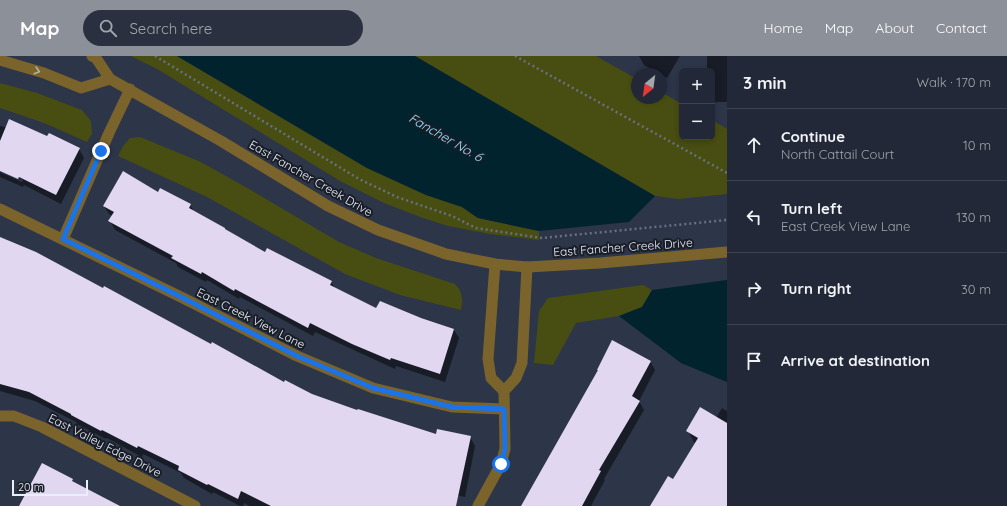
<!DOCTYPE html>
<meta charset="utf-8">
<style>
:root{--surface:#222837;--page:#2a303f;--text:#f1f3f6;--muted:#a2a6ad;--line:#3f4452;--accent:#8c9099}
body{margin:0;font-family:Quicksand,sans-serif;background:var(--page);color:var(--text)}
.controls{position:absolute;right:12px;top:12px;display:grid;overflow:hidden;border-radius:6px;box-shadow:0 2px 6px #0003}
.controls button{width:36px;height:36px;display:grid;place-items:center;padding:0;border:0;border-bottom:1px solid var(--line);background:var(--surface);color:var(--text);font:20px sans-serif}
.compass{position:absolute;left:631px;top:12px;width:36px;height:36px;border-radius:50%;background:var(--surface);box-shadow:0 2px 6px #0003;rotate:209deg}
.scale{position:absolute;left:12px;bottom:10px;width:76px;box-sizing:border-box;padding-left:4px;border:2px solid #e8eefb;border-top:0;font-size:11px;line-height:14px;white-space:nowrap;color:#e8eefb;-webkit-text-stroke:3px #191d26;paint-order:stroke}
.stop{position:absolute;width:12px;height:12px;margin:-9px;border:3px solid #1a73e8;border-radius:50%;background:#fff}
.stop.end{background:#1a73e8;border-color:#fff;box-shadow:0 1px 4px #0008}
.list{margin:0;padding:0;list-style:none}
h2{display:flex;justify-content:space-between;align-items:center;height:52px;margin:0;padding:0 16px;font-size:17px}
h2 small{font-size:13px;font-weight:400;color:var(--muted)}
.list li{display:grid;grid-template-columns:26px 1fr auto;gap:12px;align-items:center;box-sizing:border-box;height:72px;padding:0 16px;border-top:1px solid var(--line)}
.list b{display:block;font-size:15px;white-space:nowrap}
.list p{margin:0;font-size:13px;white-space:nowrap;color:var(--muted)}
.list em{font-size:13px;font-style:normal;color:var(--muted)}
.icon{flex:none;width:22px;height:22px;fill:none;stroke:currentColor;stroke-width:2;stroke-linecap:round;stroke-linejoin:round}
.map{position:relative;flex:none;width:727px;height:450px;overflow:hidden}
header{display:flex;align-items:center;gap:24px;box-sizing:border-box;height:56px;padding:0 20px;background:var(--accent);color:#fff}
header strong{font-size:19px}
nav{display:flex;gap:22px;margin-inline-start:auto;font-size:14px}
.search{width:280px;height:36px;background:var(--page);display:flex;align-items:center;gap:10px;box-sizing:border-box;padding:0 14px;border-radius:22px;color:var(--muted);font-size:15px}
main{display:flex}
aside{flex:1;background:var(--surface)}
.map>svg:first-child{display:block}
.green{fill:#484d11}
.water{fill:#00232e}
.shadow{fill:#0007}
.building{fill:#e1d7f1}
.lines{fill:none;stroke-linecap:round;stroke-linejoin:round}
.path{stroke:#697082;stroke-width:2.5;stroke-dasharray:2 3;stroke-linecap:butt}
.service{stroke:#7a642c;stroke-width:11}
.minor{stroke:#7a642c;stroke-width:11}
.tertiary{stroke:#7a642c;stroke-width:11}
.oneway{stroke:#b6b09e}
.route{stroke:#1a73e8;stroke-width:5}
.labels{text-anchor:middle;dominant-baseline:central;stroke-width:4;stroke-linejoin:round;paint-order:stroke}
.street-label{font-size:12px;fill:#e8eefb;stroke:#191d26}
.water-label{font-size:13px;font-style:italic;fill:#92e3ff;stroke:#191d26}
</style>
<header>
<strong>Map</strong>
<div class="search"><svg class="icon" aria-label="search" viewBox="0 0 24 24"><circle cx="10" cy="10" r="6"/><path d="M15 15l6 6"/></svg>Search here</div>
<nav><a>Home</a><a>Map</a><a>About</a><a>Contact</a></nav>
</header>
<main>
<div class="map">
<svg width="727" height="450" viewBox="0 0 727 450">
<rect width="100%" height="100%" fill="#2d3549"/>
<g class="green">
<path d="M 131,0 L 177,0 L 367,112 L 426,139 L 462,151 L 478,162 L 539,175 L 539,184 L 490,178 L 448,170 L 423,162 L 384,147 L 340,125 L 157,13 Z"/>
<path d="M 415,0 L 596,0 L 637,23 L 637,42 L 661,42 L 661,36 L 682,48 L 682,81 L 712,81 L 712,64 L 727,73 L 727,138 L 679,143 L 655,140 Z"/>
<path d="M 0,27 L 37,37 L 82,54 L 91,65 L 92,78 L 87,86 L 44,67 L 0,52 Z"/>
<path d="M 140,81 L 201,106 L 249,133 L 339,186 L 376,202 L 455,228 C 463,236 463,244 461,254 L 400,239 L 345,218 L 207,141 L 118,100 L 123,90 L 130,82 Z"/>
<path d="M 643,229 L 652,234 L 642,251 L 619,260 L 576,267 L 553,309 L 534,307 L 539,255 L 548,242 Z"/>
</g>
<g class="water">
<path d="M 177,0 L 415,0 L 655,140 L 629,166 L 539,175 L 478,162 L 462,151 L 426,139 L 367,112 Z"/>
<path d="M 727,224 L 727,326 L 681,307 L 619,260 L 642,251 L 652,234 Z"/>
</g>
<g class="shadow">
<path d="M 639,0 L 680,0 L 667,22 L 644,9 Z"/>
<path d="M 707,0 L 727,0 L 727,46 L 714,46 L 712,42 L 712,15 L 707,15 Z"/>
<path d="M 0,70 L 48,81 L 79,93 L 84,102 L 61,148 L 24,129 L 23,131 L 0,121 L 0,116 L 22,126 L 23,124 L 0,114 Z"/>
<path d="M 159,137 L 190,149 L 194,156 L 266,197 L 331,226 L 335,232 L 377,254 L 420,263 L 454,274 L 459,282 L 445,326 L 396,310 L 395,313 L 358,296 L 315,276 L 313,280 L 240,241 L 239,243 L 207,224 L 206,226 L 178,211 L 176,207 L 115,174 L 110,165 L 112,160 L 109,158 L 104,150 Z"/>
<path d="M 0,182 L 284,327 L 312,339 L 358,355 L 437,380 L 470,381 L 475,390 L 465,441 L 433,434 L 429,450 L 250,450 L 244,447 L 243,450 L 240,450 L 213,436 L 212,438 L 184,422 L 181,417 L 143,398 L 142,401 L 107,382 L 106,383 L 77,368 L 76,366 L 35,345 L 0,335 Z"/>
<path d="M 650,305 L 655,314 L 639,345 L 644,354 L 604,423 L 605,424 L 591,450 L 523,450 Z"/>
<path d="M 722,352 L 727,355 L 727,450 L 654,450 L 674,425 L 695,388 L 688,375 L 716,362 Z"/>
</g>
<g class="building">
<path d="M 9,63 L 47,80 L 49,77 L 80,92 L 56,139 L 19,121 L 18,123 L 0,115 L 0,85 Z"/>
<path d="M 123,115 L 158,136 L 160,132 L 191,148 L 189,152 L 225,172 L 225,173 L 265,196 L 267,192 L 332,225 L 330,229 L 376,252 L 380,245 L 421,262 L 454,273 L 440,318 L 391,302 L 390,304 L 352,288 L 310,267 L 308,272 L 235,233 L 234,235 L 202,216 L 201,218 L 171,202 L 173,200 L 108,165 L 114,156 L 103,150 Z"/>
<path d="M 0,181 L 36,196 L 103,232 L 104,230 L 211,288 L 212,286 L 284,326 L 285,324 L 312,338 L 357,354 L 358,353 L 436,378 L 437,373 L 471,380 L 456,450 L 271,450 L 241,435 L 238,443 L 208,428 L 207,429 L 178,414 L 179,410 L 138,390 L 137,392 L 102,374 L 101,375 L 71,359 L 71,358 L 29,336 L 0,328 Z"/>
<path d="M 612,284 L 651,305 L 632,340 L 640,345 L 599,414 L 601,415 L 582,450 L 521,450 L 598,314 L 597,314 Z"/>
<path d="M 700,351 L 727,367 L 727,450 L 650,450 L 668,420 L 673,423 L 698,382 L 686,375 Z"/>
<path d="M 42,407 L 73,423 L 72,425 L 120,450 L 19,450 Z"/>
</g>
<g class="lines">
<g class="path">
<path d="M 155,0 L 359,123 L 397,141 L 452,160 L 476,172 L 542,182 L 727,164"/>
<path d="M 515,0 L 727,117"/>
</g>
<path class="service" d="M 63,183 L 109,77 L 130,33"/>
<g class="minor">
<path d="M 0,153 L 183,242 L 297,300 L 373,332 L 452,351 L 504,353"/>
<path d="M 495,208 L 488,303 L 491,322 L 504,335"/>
<path d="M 0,360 L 14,360 L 42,371 L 195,450"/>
<path d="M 478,450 L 501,408 L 505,393 L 504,335 L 516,322 L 522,307 L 527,211"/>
</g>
<g class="tertiary">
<path d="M 92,0 L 96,2 L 110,23"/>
<path d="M 0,4 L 44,17 L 81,32 L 110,23"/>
<path d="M 110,23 L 221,85 L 328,150 L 378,174 L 446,198 L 495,208 L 527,211 L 600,207 L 727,196"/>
</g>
</g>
<defs><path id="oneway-chevron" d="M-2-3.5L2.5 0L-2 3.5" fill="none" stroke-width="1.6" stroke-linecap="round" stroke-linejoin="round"/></defs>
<use class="oneway" href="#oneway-chevron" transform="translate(37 15) rotate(16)"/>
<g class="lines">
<path class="route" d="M 101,95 L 63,183 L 183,242 L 297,300 L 373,332 L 452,351 L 504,353 L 505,393 L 501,408"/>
</g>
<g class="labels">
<g class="street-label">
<text transform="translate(311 122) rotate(30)">East Fancher Creek Drive</text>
<text transform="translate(623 191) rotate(-4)">East Fancher Creek Drive</text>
<text transform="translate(251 262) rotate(27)">East Creek View Lane</text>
<text transform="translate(105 389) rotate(27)">East Valley Edge Drive</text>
</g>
<g class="water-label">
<text transform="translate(446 81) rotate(30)">Fancher No. 6</text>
</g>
</g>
</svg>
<div class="controls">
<button>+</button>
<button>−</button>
</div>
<svg class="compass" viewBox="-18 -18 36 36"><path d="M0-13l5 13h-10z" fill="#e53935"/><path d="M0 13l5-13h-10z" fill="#a2a6ad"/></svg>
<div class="scale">20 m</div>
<div class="stop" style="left:501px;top:408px"></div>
<div class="stop end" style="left:101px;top:95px"></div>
</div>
<aside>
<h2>3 min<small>Walk · 170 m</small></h2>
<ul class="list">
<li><svg class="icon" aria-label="ahead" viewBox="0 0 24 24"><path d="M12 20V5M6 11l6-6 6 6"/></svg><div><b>Continue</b><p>North Cattail Court</p></div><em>10 m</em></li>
<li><svg class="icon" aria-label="left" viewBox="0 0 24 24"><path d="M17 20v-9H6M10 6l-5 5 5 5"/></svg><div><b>Turn left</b><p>East Creek View Lane</p></div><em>130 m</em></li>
<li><svg class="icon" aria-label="right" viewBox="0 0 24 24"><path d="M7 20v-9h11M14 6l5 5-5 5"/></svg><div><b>Turn right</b></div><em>30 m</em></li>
<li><svg class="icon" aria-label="arrive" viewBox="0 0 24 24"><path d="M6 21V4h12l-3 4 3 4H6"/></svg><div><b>Arrive at destination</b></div></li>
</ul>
</aside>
</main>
